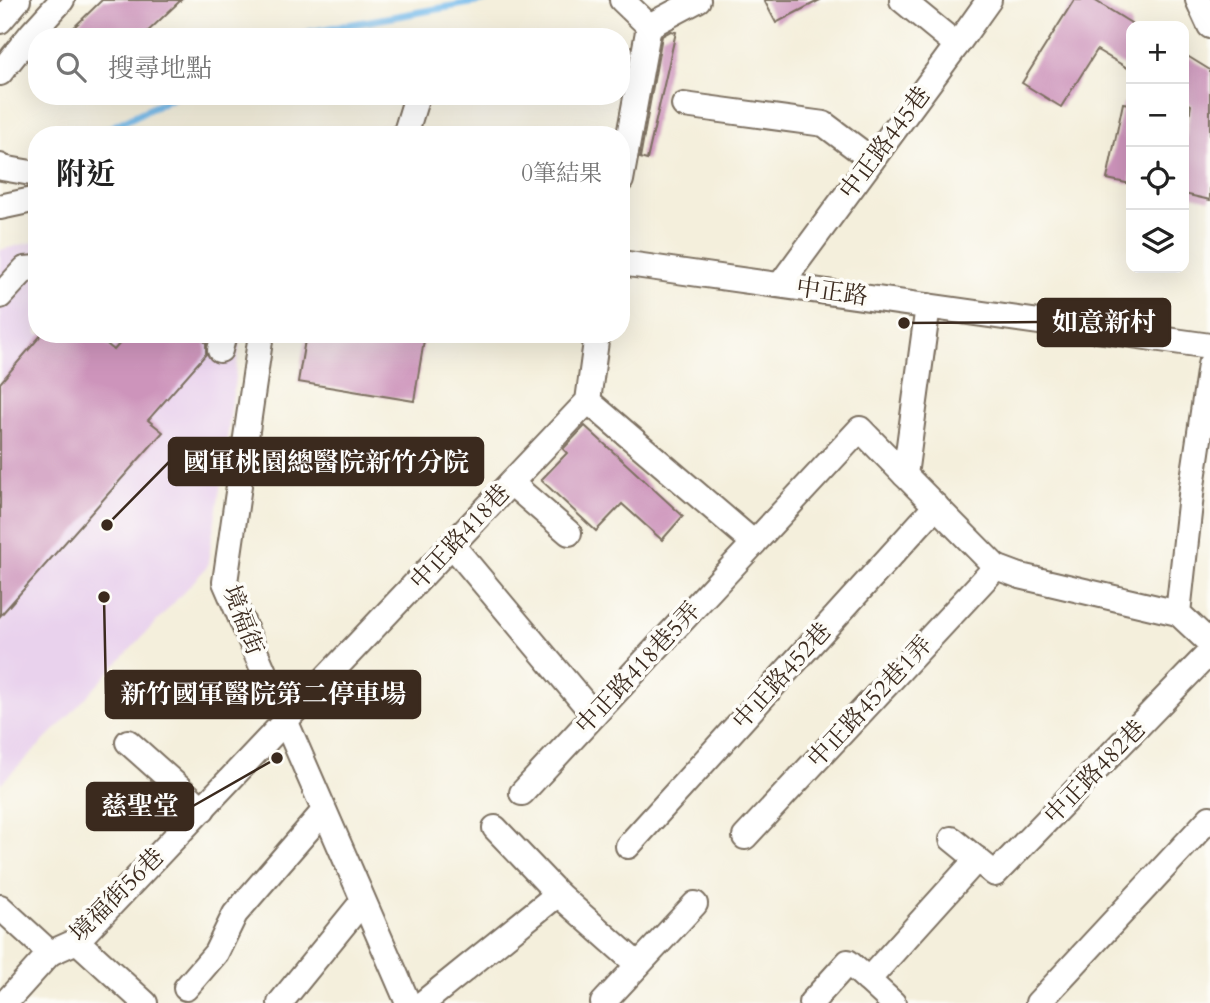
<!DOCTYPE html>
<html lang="zh-TW">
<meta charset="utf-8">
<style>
:root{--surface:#fff;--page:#f6f6f6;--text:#222;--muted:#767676;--line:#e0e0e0}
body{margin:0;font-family:Cardo,"Noto Serif TC",serif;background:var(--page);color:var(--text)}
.controls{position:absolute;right:21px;top:21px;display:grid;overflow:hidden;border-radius:14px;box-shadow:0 7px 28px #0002}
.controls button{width:63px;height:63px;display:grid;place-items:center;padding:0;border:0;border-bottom:2px solid var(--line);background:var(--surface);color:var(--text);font:35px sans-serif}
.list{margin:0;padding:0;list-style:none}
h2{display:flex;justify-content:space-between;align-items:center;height:91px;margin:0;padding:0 28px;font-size:30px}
h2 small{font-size:23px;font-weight:400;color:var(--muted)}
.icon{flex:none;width:38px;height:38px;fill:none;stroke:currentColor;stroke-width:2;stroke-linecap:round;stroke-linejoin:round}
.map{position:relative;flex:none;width:1210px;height:1003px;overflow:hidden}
.search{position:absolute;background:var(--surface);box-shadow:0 7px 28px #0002;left:28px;top:28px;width:602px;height:77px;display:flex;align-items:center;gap:18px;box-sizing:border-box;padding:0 24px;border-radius:28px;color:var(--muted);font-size:26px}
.panel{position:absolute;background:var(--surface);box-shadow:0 7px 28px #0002;left:28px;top:126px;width:602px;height:217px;border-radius:28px}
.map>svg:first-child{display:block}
.built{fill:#e9d2ed}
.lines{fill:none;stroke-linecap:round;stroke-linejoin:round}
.stream{stroke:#75bbec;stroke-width:7}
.building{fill:#cd94bb}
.minor-casing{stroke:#7c6f60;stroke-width:28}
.minor{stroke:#fff;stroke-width:24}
.labels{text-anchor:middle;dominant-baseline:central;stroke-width:7;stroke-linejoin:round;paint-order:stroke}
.street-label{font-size:24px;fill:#3b2a1e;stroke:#fdfcf7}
.leader{fill:none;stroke:#3b2a1e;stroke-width:2.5}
.callout-dot{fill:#3b2a1e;stroke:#fdfcf7;stroke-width:2.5}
.callout{fill:#3b2a1e;stroke:#3b2a1e;stroke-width:2.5}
.callout-label{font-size:26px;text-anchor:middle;font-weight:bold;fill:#fff}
</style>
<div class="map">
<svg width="1210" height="1003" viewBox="0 0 1210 1003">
<rect width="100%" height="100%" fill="#fdfcf7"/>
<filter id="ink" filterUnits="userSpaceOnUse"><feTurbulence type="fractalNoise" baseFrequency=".0143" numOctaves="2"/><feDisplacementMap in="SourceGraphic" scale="14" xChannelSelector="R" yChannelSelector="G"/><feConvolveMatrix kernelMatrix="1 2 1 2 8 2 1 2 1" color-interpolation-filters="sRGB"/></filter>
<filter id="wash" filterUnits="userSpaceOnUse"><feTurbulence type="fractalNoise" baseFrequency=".00686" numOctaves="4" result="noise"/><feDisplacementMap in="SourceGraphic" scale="28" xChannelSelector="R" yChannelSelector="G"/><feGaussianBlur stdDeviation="1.57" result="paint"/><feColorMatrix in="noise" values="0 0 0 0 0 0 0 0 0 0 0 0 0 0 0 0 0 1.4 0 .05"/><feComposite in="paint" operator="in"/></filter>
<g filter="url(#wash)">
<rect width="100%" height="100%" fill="#f4efdc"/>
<path class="built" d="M 37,241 L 37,334 L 241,334 L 221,484 L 207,567 L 61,724 L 0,784 L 0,250 Z"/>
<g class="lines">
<g class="stream">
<path d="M 300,37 L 310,32 L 486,0"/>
<path d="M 96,135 L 176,96"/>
</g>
</g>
<g id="blocks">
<g class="building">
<path d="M 102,0 L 181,0 L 142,37 L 64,37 Z"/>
<path d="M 764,0 L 820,0 L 776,23 Z"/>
<path d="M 1074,0 L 1094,0 L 1131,23 L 1131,70 L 1097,50 L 1061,107 L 1022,83 Z"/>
<path d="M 671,31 L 676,32 L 647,160 L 640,158 L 662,36 Z"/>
<path d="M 1184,54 L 1210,70 L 1210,200 L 1184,194 L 1184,146 L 1191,105 L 1184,101 Z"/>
<path d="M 1123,103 L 1131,104 L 1131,184 L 1107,179 Z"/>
<path d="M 42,334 L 95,334 L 114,350 L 128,334 L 197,334 L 206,343 L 206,354 L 148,420 L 163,432 L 0,616 L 0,383 Z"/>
<path d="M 306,334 L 425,334 L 414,401 L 298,382 Z"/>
<path d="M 585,426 L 683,516 L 662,540 L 622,504 L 596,531 L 541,480 L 567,453 L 563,449 Z"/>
</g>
</g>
</g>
<g filter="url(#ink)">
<use href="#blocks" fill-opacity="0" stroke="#7c6f60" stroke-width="2"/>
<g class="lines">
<g class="minor-casing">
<g id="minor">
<path d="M 622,0 L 649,26"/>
<path d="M 902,0 L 957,45"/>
<path d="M 1198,0 L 1210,26"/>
<path d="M 0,21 L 18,0"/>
<path d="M 649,26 L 698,0"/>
<path d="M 0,73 L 32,33 L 62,0"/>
<path d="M 684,105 L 824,124 L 872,160"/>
<path d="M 405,135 L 417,96"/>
<path d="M 0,166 L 2,168 L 37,174"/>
<path d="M 621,180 L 649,26"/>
<path d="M 0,207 L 37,199"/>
<path d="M 621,263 L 1210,346"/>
<path d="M 780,285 L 957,45 L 989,0"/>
<path d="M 0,296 L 25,269 L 37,268"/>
<path d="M 928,306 L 905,475 L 996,567 L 1020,576 L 1178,613"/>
<path d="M 261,334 L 225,582 L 408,1003"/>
<path d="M 220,350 L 224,334"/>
<path d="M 1210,365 L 1192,486 L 1178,613 L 1210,643"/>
<path d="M 588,401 L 754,543"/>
<path d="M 511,483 L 569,533"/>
<path d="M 452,545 L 594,715"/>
<path d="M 128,742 L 203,809"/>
<path d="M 522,793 L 860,429 L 905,475"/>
<path d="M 495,828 L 558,894 L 638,965"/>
<path d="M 745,837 L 996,567"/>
<path d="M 952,839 L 995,874 L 1210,652"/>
<path d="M 628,846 L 936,506"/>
<path d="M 0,907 L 50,953 L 77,941 L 588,401 L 597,334"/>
<path d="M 77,941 L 145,1003"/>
<path d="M 868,980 L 893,1003"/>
<path d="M 186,988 L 216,953 L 235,914 L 324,811"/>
<path d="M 5,1003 L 50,953"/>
<path d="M 280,1003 L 363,901"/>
<path d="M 423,1003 L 558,894"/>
<path d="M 603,1003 L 695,904"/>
<path d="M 811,1003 L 848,962 L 868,980 L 977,859"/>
<path d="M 1038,1003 L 1210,818"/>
</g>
</g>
<use href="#minor" class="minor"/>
</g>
</g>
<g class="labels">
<g class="street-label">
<text transform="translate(885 143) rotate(-53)">中正路445巷</text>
<text transform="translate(832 292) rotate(8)">中正路</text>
<text transform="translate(460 537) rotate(-47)">中正路418巷</text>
<text transform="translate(243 620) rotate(69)">境福街</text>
<text transform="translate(638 668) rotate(-47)">中正路418巷5弄</text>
<text transform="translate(782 676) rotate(-48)">中正路452巷</text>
<text transform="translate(870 702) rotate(-47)">中正路452巷1弄</text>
<text transform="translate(1095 772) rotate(-46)">中正路482巷</text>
<text transform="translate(117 895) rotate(-45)">境福街56巷</text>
</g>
</g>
<path class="leader" d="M904 323L1038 322M107 525L169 462M104 597L106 694M277 758L193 806"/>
<g class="callout-dot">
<circle cx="904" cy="323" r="7"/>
<circle cx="107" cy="525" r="7"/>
<circle cx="104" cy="597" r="7"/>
<circle cx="277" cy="758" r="7"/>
</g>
<g class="callout">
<rect x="1038" y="299" width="132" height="47" rx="7"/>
<rect x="169" y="438" width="314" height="47" rx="7"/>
<rect x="106" y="671" width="314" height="47" rx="7"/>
<rect x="87" y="783" width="106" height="47" rx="7"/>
</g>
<g class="callout-label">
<text x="1104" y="331">如意新村</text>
<text x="326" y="471">國軍桃園總醫院新竹分院</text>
<text x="263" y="703">新竹國軍醫院第二停車場</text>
<text x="140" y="815">慈聖堂</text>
</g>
</svg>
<div class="controls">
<button>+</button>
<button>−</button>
<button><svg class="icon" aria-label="locate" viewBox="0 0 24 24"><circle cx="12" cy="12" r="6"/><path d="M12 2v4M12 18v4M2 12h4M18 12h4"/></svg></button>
<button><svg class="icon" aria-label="layers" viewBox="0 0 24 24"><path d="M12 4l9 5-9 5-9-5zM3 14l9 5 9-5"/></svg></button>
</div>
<div class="search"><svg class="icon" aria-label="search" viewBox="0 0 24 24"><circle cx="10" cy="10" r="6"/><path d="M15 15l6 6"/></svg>搜尋地點</div>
<section class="panel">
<h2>附近<small>0筆結果</small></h2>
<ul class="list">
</ul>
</section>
</div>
